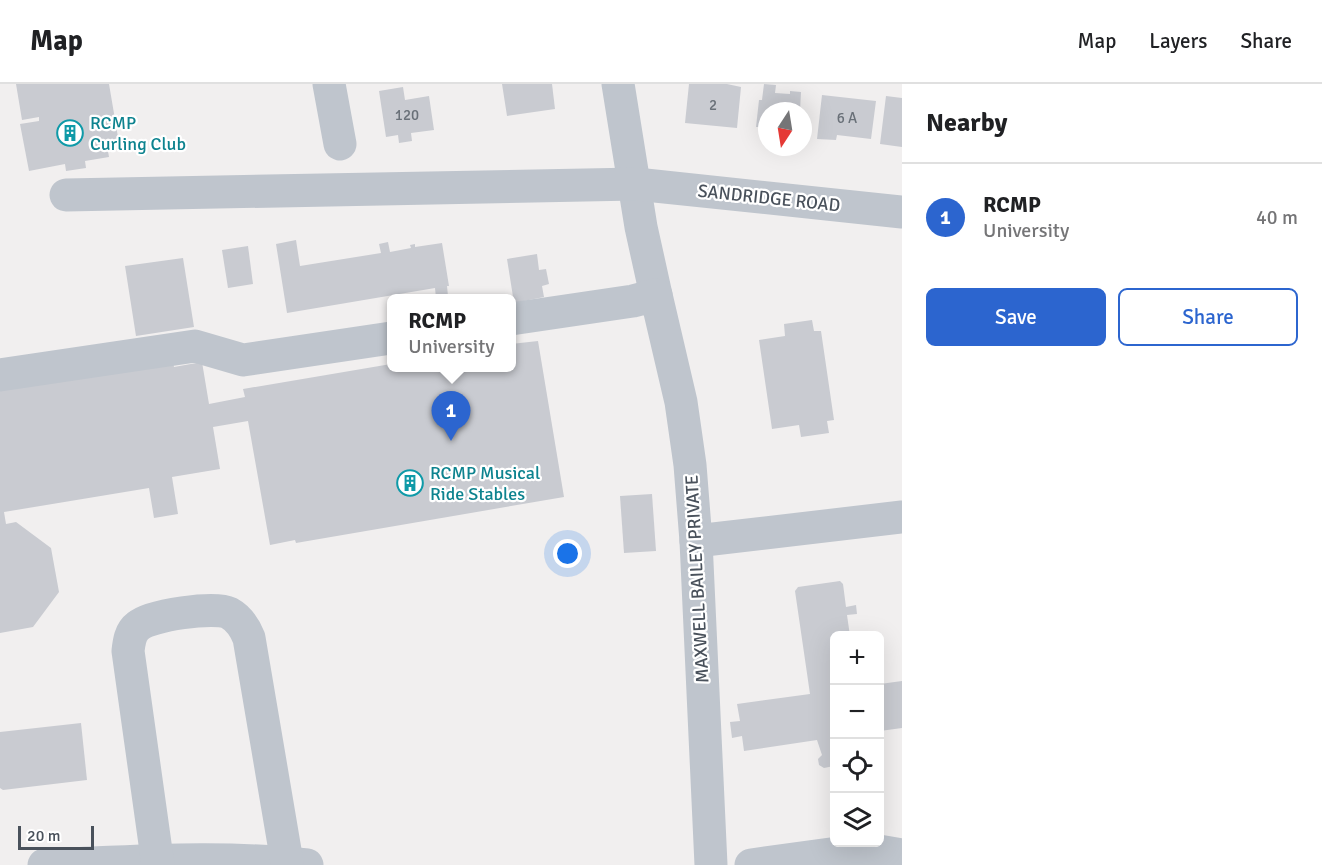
<!DOCTYPE html>
<meta charset="utf-8">
<style>
:root{--surface:#fff;--page:#f6f6f6;--text:#202124;--muted:#757577;--line:#e0e0e0;--accent:#2c65cf}
body{margin:0;font-family:Signika,sans-serif;background:var(--page);color:var(--text)}
.controls{position:absolute;right:18px;bottom:18px;display:grid;overflow:hidden;border-radius:9px;box-shadow:0 6px 24px #0002}
.controls button{width:54px;height:54px;display:grid;place-items:center;padding:0;border:0;border-bottom:2px solid var(--line);background:var(--surface);color:var(--text);font:30px sans-serif}
.compass{position:absolute;left:758px;top:18px;width:54px;height:54px;border-radius:50%;background:var(--surface);box-shadow:0 6px 24px #0002;rotate:192deg}
.scale{position:absolute;left:18px;bottom:15px;width:76px;box-sizing:border-box;padding-left:6px;border:3px solid #49515b;border-top:0;font-size:16px;line-height:21px;white-space:nowrap;color:#49515b;-webkit-text-stroke:4px #fff;paint-order:stroke}
.you{position:absolute;left:568px;top:470px;width:21px;height:21px;margin:-15px;border:4px solid #fff;border-radius:50%;background:#1a73e8;box-shadow:0 0 0 9px #1a73e833}
.badge{display:grid;place-items:center;width:39px;height:39px;border-radius:50%;background:var(--accent);color:#fff;font-size:20px;font-weight:700}
.pin{position:absolute;translate:-50% -50px;filter:drop-shadow(0 2px 3px #0008)}
.pin::after{content:'';position:absolute;top:32px;width:21px;height:18px;background:inherit;clip-path:polygon(0 0,100% 0,50% 100%)}
.popup{position:absolute;left:387px;top:210px;width:129px;height:78px;box-sizing:border-box;display:grid;place-content:center;border-radius:9px;background:var(--surface);filter:drop-shadow(0 2px 4px #0005);font-size:20px;white-space:nowrap;color:var(--muted)}
.popup b{font-size:22px;color:var(--text)}
.popup::after{content:'';position:absolute;left:50%;top:100%;margin-left:-12px;border:12px solid transparent;border-top-color:var(--surface)}
.list{margin:0;padding:0;list-style:none}
h2{display:flex;justify-content:space-between;align-items:center;height:78px;margin:0;padding:0 24px;font-size:26px}
h2 small{font-size:20px;font-weight:400;color:var(--muted)}
.list li{display:grid;grid-template-columns:39px 1fr auto;gap:18px;align-items:center;box-sizing:border-box;height:108px;padding:0 24px;border-top:2px solid var(--line)}
.list b{display:block;font-size:22px;white-space:nowrap}
.list p{margin:0;font-size:20px;white-space:nowrap;color:var(--muted)}
.list em{font-size:20px;font-style:normal;color:var(--muted)}
.actions{display:flex;gap:12px;padding:18px 24px}
.actions a{flex:1;padding:14px 0;border:2px solid var(--accent);border-radius:9px;text-align:center;font-size:21px;color:var(--accent)}
.actions .main{background:var(--accent);color:#fff}
.icon{flex:none;width:33px;height:33px;fill:none;stroke:currentColor;stroke-width:2;stroke-linecap:round;stroke-linejoin:round}
.map{position:relative;flex:none;width:902px;height:781px;overflow:hidden}
header{display:flex;align-items:center;gap:36px;box-sizing:border-box;height:84px;padding:0 30px;background:var(--surface);border-bottom:2px solid var(--line)}
header strong{font-size:28px}
nav{display:flex;gap:33px;margin-inline-start:auto;font-size:21px}
main{display:flex}
aside{flex:1;background:var(--surface)}
.map>svg:first-child{display:block}
.building{fill:#c9cbd1}
.lines{fill:none;stroke-linecap:round;stroke-linejoin:round}
.minor{stroke:#bfc5cd;stroke-width:33}
.labels{text-anchor:middle;dominant-baseline:central;stroke-width:4.5;stroke-linejoin:round;paint-order:stroke}
.number-label{font-size:15px;fill:#697078}
.culture-label{font-size:18px;fill:#0d838f;stroke:#fff;text-anchor:start}
.street-label{font-size:18px;fill:#49515b;stroke:#fff}
</style>
<header>
<strong>Map</strong>
<nav><a>Map</a><a>Layers</a><a>Share</a></nav>
</header>
<main>
<div class="map">
<svg width="902" height="781" viewBox="0 0 902 781">
<rect width="100%" height="100%" fill="#f1efef"/>
<g class="building">
<path d="M 16,0 L 109,0 L 119,59 L 107,61 L 109,73 L 85,77 L 86,84 L 66,87 L 65,80 L 29,87 L 20,40 L 39,37 L 39,33 L 22,36 Z"/>
<path d="M 502,0 L 552,0 L 555,25 L 507,32 Z"/>
<path d="M 689,0 L 727,0 L 741,3 L 737,44 L 685,39 Z"/>
<path d="M 764,0 L 776,1 L 775,9 L 790,10 L 790,7 L 801,8 L 800,27 L 767,27 L 767,43 L 756,43 L 759,16 L 762,16 Z"/>
<path d="M 403,3 L 405,16 L 429,12 L 434,46 L 411,49 L 412,57 L 399,59 L 398,51 L 386,53 L 379,7 Z"/>
<path d="M 822,11 L 876,17 L 871,55 L 837,51 L 836,56 L 817,55 Z"/>
<path d="M 886,12 L 902,14 L 902,63 L 880,60 Z"/>
<path d="M 296,156 L 300,182 L 381,169 L 379,160 L 388,158 L 390,168 L 411,164 L 410,161 L 415,160 L 415,163 L 442,159 L 449,202 L 447,202 L 448,212 L 436,214 L 435,204 L 287,229 L 276,160 Z"/>
<path d="M 248,162 L 253,200 L 228,204 L 222,166 Z"/>
<path d="M 537,170 L 539,186 L 546,185 L 549,200 L 542,202 L 544,213 L 514,219 L 507,175 Z"/>
<path d="M 183,174 L 194,243 L 136,252 L 125,182 Z"/>
<path d="M 812,236 L 814,247 L 821,247 L 834,336 L 827,337 L 829,349 L 801,353 L 799,341 L 772,345 L 759,256 L 785,252 L 784,240 Z"/>
<path d="M 538,257 L 564,413 L 296,459 L 295,456 L 270,461 L 248,337 L 213,343 L 220,385 L 172,393 L 178,430 L 154,434 L 149,404 L 4,428 L 6,440 L 16,438 L 51,464 L 59,508 L 33,543 L 0,549 L 0,304 L 172,273 L 174,283 L 202,278 L 209,320 L 245,313 L 243,305 L 391,280 L 391,284 L 511,284 L 511,260 Z"/>
<path d="M 652,410 L 656,467 L 624,469 L 620,412 Z"/>
<path d="M 840,497 L 843,500 L 846,523 L 856,521 L 857,530 L 847,531 L 850,552 L 834,552 L 834,682 L 824,684 L 819,681 L 818,675 L 822,671 L 817,656 L 744,667 L 742,652 L 732,654 L 730,638 L 740,637 L 737,620 L 810,610 L 795,507 L 798,503 Z"/>
<path d="M 902,597 L 902,644 L 880,647 L 880,600 Z"/>
<path d="M 81,639 L 87,696 L 3,706 L 0,704 L 0,648 Z"/>
</g>
<g class="lines">
<g class="minor">
<path d="M 329,0 L 340,60"/>
<path d="M 618,0 L 641,143 L 656,211"/>
<path d="M 66,111 L 636,100 L 902,128"/>
<path d="M 511,235 L 633,217 L 656,211 L 681,318 L 690,381 L 696,457 L 711,781"/>
<path d="M 0,291 L 195,262 L 243,276 L 391,254"/>
<path d="M 696,457 L 902,433"/>
<path d="M 44,781 C 130,778 222,771 307,781"/>
<path d="M 158,781 L 128,567 C 129,558 130,548 138,542 C 150,531 215,522 229,529 C 240,535 245,544 249,554 L 287,778"/>
<path d="M 751,781 L 867,765 L 902,771"/>
</g>
</g>
<defs>
<g id="building-ring" transform="scale(1.35)"><circle r="9.5" fill="#fff" stroke="#0f9aa8" stroke-width="1.5"/><path d="M-4-6H4V6H1V3H-1V6H-4ZM-2.5-4.3h1.7v1.8h-1.7ZM.8-4.3h1.7v1.8H.8ZM-2.5-1h1.7V.8h-1.7ZM.8-1h1.7V.8H.8Z" fill="#0f9aa8"/></g>
</defs>
<g fill-rule="evenodd">
<use href="#building-ring" x="70" y="49"/>
<use href="#building-ring" x="410" y="399"/>
</g>
<g class="labels">
<g class="number-label">
<text x="713" y="21">2</text>
<text x="407" y="31">120</text>
<text x="847" y="34">6 A</text>
</g>
<g class="culture-label">
<text x="90" y="39">RCMP<tspan x="90" dy="21">Curling Club</tspan></text>
<text x="430" y="389">RCMP Musical<tspan x="430" dy="21">Ride Stables</tspan></text>
</g>
<g class="street-label">
<text transform="translate(769 114) rotate(6)">SANDRIDGE ROAD</text>
<text transform="translate(697 495) rotate(-93)">MAXWELL BAILEY PRIVATE</text>
</g>
</g>
</svg>
<div class="controls">
<button>+</button>
<button>−</button>
<button><svg class="icon" aria-label="locate" viewBox="0 0 24 24"><circle cx="12" cy="12" r="6"/><path d="M12 2v4M12 18v4M2 12h4M18 12h4"/></svg></button>
<button><svg class="icon" aria-label="layers" viewBox="0 0 24 24"><path d="M12 4l9 5-9 5-9-5zM3 14l9 5 9-5"/></svg></button>
</div>
<svg class="compass" viewBox="-18 -18 36 36"><path d="M0-13l5 13h-10z" fill="#e53935"/><path d="M0 13l5-13h-10z" fill="#757577"/></svg>
<div class="scale">20 m</div>
<div class="you"></div>
<div class="pin badge" style="left:451px;top:357px">1</div>
<div class="popup"><b>RCMP</b>University</div>
</div>
<aside>
<h2>Nearby<small></small></h2>
<ul class="list">
<li><span class="badge">1</span><div><b>RCMP</b><p>University</p></div><em>40 m</em></li>
</ul>
<div class="actions"><a class="main">Save</a><a>Share</a></div>
</aside>
</main>
